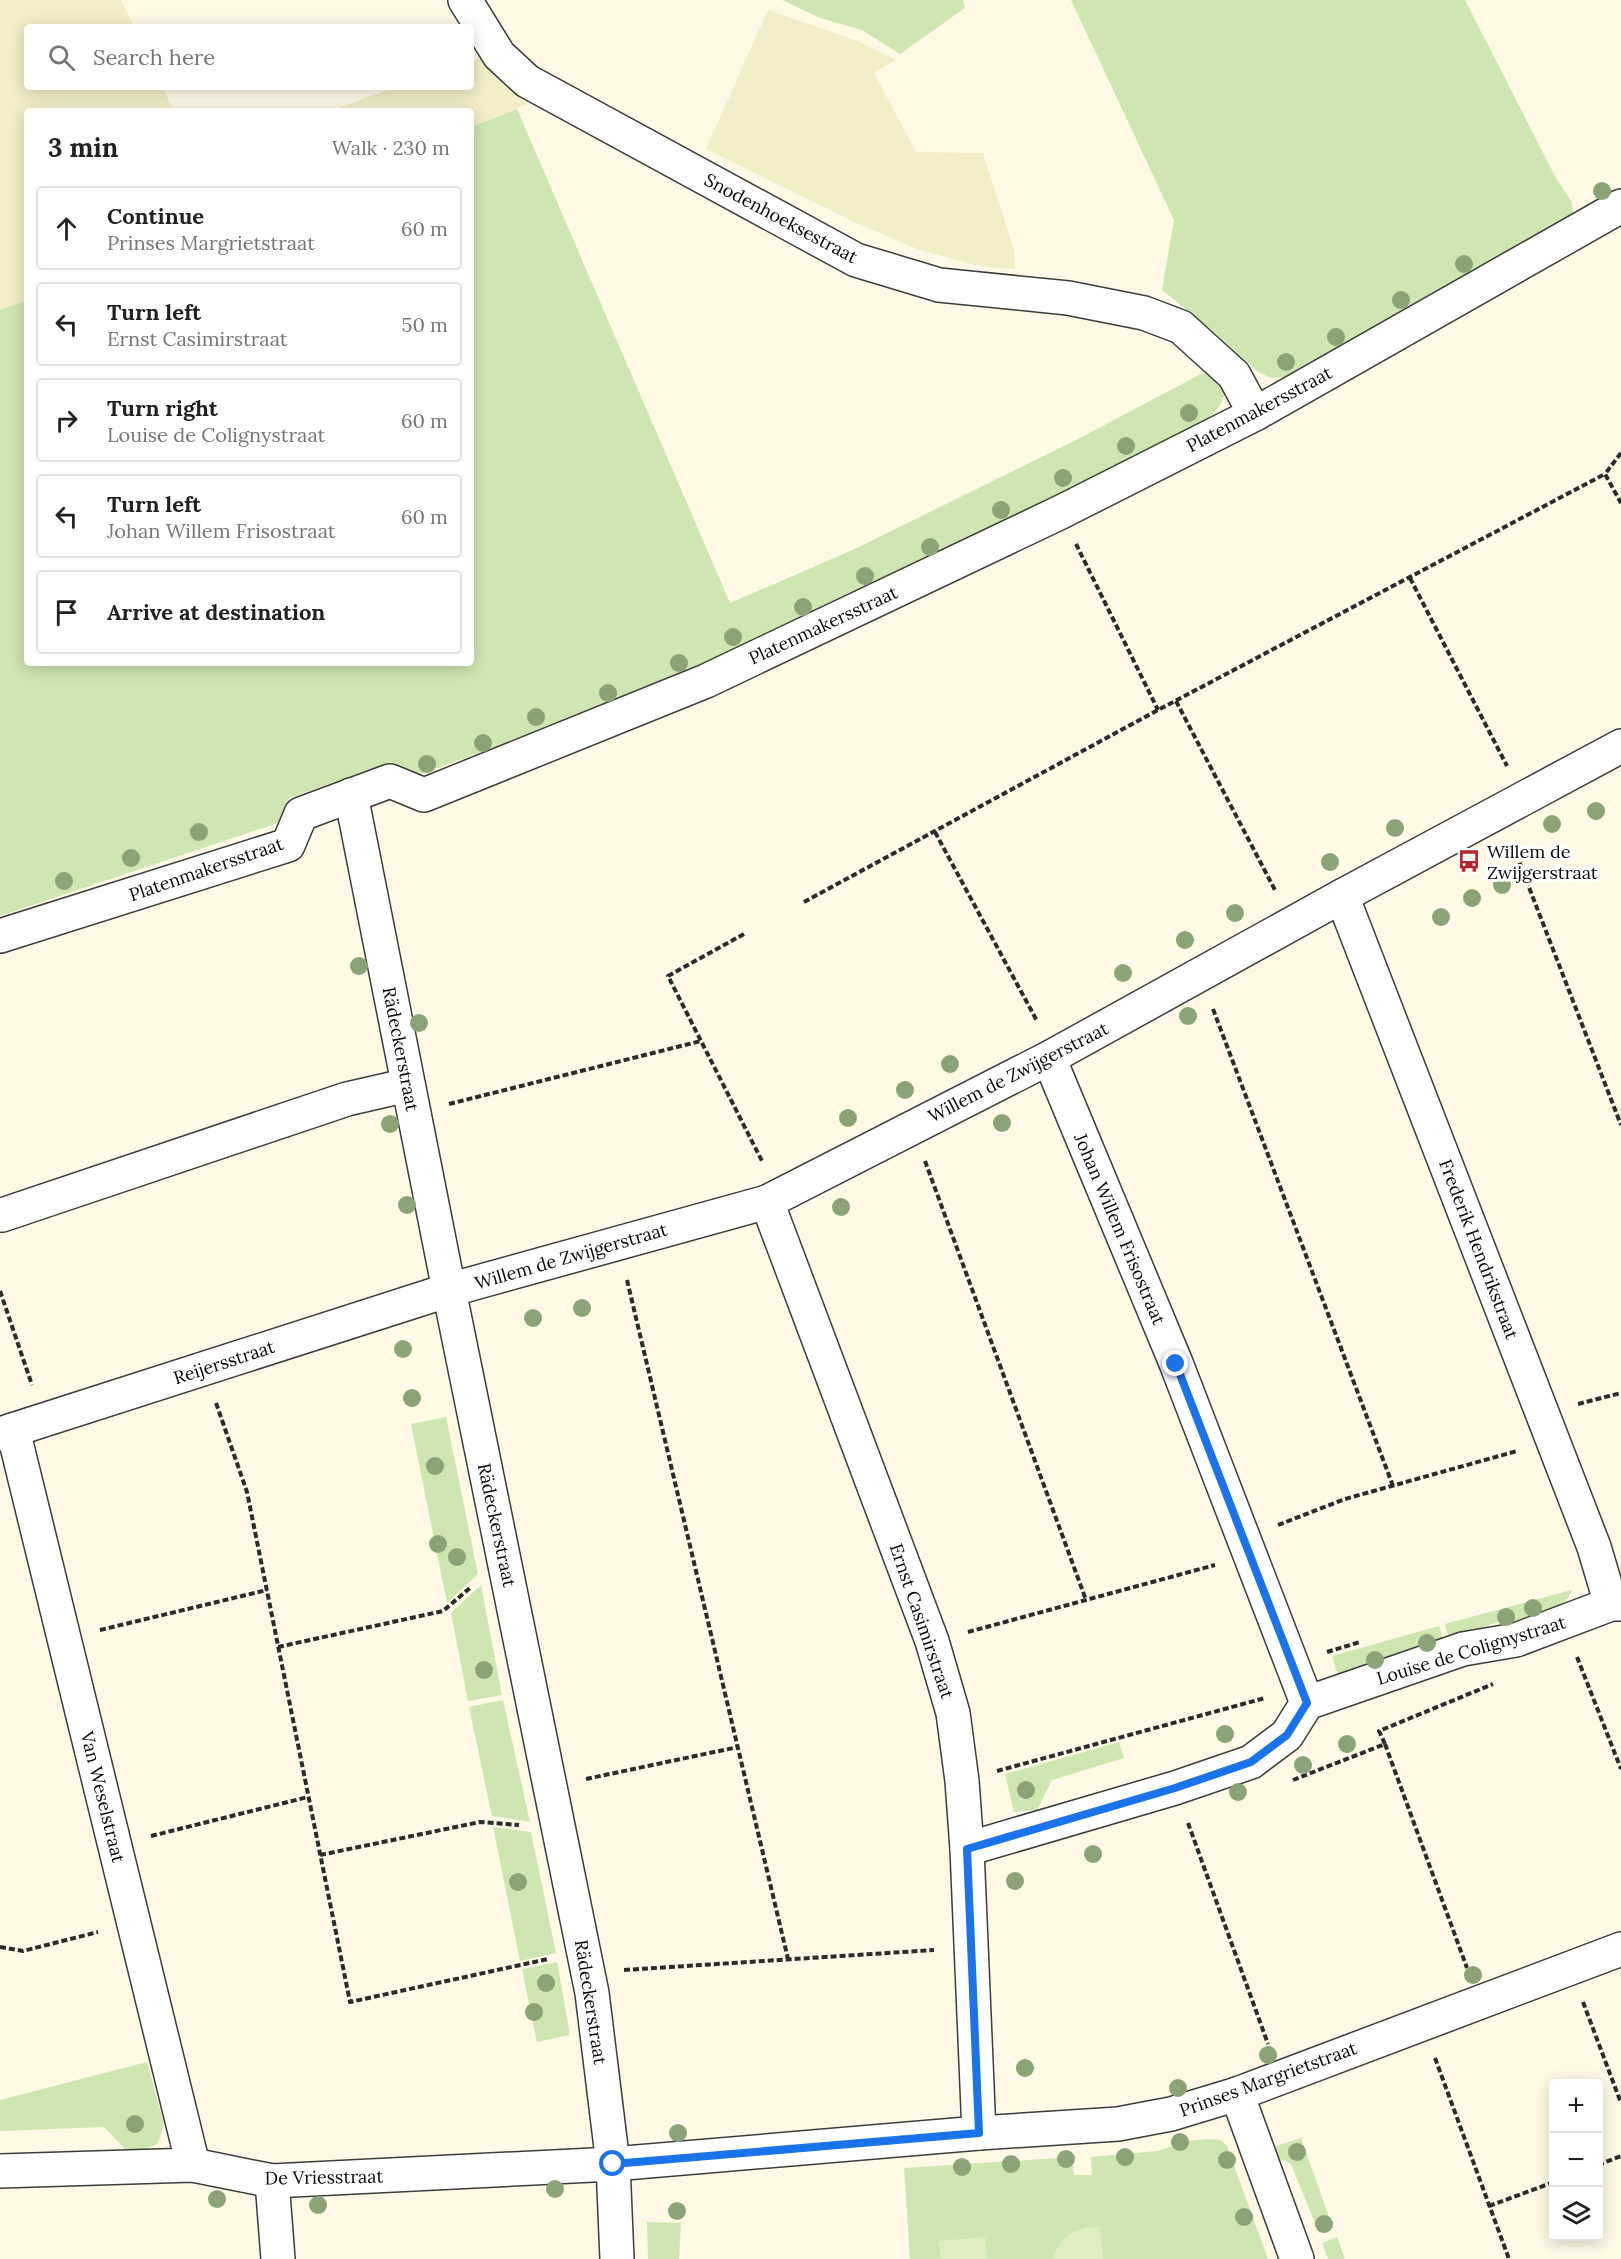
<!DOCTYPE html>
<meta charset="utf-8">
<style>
:root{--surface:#fff;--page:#f6f6f6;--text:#202124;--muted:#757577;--line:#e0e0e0}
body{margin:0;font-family:Lora,serif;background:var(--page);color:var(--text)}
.controls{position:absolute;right:18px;bottom:18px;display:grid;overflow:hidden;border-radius:6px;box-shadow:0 3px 15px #0003}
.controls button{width:54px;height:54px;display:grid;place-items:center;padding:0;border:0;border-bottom:2px solid var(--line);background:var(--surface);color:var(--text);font:30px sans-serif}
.stop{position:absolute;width:18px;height:18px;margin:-14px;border:4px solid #1a73e8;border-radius:50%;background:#fff}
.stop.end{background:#1a73e8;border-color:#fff;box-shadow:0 2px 6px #0008}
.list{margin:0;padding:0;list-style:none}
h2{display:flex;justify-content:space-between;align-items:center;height:78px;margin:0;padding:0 24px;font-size:26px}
h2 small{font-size:20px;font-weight:400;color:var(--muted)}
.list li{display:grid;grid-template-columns:39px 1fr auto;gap:18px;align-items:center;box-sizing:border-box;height:84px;margin:0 12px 12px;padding:0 12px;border:2px solid var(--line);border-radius:6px}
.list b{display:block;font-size:22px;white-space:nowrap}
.list p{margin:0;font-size:20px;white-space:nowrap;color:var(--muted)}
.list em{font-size:20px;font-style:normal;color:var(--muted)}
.icon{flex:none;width:33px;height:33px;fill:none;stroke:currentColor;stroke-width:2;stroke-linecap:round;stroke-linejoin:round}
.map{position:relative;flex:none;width:1621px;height:2259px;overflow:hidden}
.search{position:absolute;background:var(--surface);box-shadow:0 3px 15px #0003;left:24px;top:24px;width:450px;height:66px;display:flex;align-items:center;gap:15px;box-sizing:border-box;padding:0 21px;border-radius:6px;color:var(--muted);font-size:22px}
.panel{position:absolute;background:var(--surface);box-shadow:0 3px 15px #0003;left:24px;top:108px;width:450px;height:558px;border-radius:6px}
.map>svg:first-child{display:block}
.farmland{fill:#f3eec8}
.green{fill:#cee6b2}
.pitch{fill:#e0eec4}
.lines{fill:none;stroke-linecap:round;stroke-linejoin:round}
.minor-casing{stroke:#3c3c3c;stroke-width:36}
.path{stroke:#2b2b2b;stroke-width:4;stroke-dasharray:6 3;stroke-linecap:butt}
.minor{stroke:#fff;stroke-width:33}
.tree{fill:#8aa477}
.route{stroke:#1a73e8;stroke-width:8}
.labels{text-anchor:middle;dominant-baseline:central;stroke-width:6;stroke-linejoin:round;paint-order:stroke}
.street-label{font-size:18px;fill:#090909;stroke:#fff}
.poi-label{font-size:18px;fill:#090909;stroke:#fff;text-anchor:start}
</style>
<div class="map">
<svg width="1621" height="2259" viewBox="0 0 1621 2259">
<rect width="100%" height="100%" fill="#fff9e6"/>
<g class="farmland">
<path d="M 0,0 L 121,0 L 134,27 L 27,27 L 27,87 L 162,87 L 174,111 L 27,111 L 27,300 L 0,310 Z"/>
<path d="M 768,10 L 858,41 L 896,60 L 874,73 L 916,152 L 983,153 L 1014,250 L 1015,269 L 983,267 L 920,250 L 852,221 L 706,149 Z"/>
<path d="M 486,56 L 538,100 L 471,127 L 471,111 L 329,111 L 397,87 L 471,87 L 471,61 Z"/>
</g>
<g class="green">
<path d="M 782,0 L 963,0 L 965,8 L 900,54 L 862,30 L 820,18 Z"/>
<path d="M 1071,0 L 1465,0 L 1555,176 L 1571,201 L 1574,215 L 1286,377 L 1271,378 L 1258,372 L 1213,331 L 1162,290 L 1174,220 Z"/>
<path d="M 517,109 L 730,603 L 857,548 L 1078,439 L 1214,367 L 1226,386 C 1224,401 1219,409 1208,419 C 1004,521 799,624 589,711 C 533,734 475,754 419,775 L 392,762 L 289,798 L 278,823 L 0,916 L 0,310 L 27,300 L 27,663 L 471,663 L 471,127 Z"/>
<path d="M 446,1417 L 478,1574 L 447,1603 L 411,1424 Z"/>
<path d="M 481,1585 L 502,1695 L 468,1701 L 451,1613 Z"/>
<path d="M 1572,1590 C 1564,1614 1528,1619 1506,1626 L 1498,1622 L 1449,1639 L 1445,1624 Z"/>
<path d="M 1439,1626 L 1444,1641 L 1339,1679 L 1332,1656 Z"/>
<path d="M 503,1700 L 530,1822 L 492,1816 L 469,1707 Z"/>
<path d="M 1119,1742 L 1124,1758 L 1052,1780 L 1037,1810 L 1014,1812 L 1005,1774 Z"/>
<path d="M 493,1827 L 531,1832 L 556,1953 L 520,1961 Z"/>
<path d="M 557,1962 L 570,2035 L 537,2042 L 522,1969 Z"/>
<path d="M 147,2062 L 164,2124 L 158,2143 C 147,2150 140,2152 127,2151 L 104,2127 L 0,2131 L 0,2100 Z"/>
<path d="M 1301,2138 L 1333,2228 L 1319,2233 L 1291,2164 L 1276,2157 L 1273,2147 Z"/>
<path d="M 1208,2139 L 1221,2140 L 1227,2146 L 1268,2259 L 910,2259 L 904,2168 L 1072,2157 L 1074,2175 L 1092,2175 L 1091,2157 L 1157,2151 L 1189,2141 Z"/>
<path d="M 647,2222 L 681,2223 L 679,2259 L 648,2259 Z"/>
<path d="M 1337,2237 L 1345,2259 L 1328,2259 L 1322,2243 Z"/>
</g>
<g class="pitch">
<path d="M 1100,2227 L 1103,2259 L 1053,2259 C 1060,2234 1076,2227 1100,2227 Z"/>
<path d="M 985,2237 L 987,2259 L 941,2259 L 939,2241 Z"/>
</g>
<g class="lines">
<g class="minor-casing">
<g id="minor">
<path d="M 465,0 L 499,55 L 527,81 L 856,260 L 939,285 L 1068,298 L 1144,313 L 1181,327 L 1234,375 L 1255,414"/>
<path d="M 351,795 L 449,1290 L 592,1993 L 613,2164 L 617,2259"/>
<path d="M 1342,896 L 1594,1547 L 1611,1604"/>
<path d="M 0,936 L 288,845 L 301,814 L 390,781 L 424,795 L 706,681 L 1061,512 L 1255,414 L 1621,206"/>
<path d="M 1049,1058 L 1176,1363 L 1307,1703"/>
<path d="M 767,1202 L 932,1641 L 953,1713 L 962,1781 L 967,1849 L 979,2133"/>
<path d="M 2,1215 L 347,1099 L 408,1085"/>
<path d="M 13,1430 L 193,2165"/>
<path d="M 0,1434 L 449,1290 L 767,1202 L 1049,1058 L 1342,896 L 1621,746"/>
<path d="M 967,1849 L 1175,1788 L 1251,1762 L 1287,1735 L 1307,1703 L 1463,1649 L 1516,1640 L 1611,1604 L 1621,1604"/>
<path d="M 1237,2094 L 1297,2259"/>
<path d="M 0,2171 L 193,2165 L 272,2181 L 613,2164 L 979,2133 L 1118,2124 L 1171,2114 L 1237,2094 L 1621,1949"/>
<path d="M 272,2181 L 278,2259"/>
</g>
</g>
<g class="path">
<path d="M 1621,453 L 1605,474 L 1621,503"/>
<path d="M 1076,544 L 1158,710"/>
<path d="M 1410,578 L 1507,766"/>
<path d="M 1176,701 L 1276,892"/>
<path d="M 935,832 L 1037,1021"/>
<path d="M 1513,846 L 1621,1125"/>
<path d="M 804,902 L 1158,710 L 1605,474"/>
<path d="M 744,934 L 668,976 L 763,1163"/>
<path d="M 1213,1009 L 1393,1486"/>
<path d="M 449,1104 L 701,1041"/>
<path d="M 925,1161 L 1086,1600"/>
<path d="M 627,1280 L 788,1959"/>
<path d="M 0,1291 L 32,1385"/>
<path d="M 216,1403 L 247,1492 L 350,2002 L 548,1959"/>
<path d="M 1578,1404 L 1621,1393"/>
<path d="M 1278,1525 L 1345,1499 L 1517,1451"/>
<path d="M 100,1630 L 267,1590"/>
<path d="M 968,1632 L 1215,1565"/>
<path d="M 278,1647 L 443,1611 L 471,1587"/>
<path d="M 1327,1652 L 1360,1642"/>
<path d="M 1577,1657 L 1621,1769"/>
<path d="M 1385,1744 L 1467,1968"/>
<path d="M 997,1771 L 1265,1698"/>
<path d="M 586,1779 L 738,1747"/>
<path d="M 1293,1780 L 1385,1744 L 1379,1731 L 1493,1684"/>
<path d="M 1188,1823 L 1268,2044"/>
<path d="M 151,1836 L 308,1797"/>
<path d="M 320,1855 L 480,1822 L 519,1825"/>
<path d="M 0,1947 L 23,1951 L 98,1932"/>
<path d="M 624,1970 L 934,1950"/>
<path d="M 1583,2002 L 1621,2103"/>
<path d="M 1435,2058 L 1509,2259"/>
<path d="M 1598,2165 L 1621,2156"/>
<path d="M 1489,2206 L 1554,2182"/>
</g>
<use href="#minor" class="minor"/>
</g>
<g class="tree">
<circle cx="1602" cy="191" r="9"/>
<circle cx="1464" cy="264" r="9"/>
<circle cx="1401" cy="300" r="9"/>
<circle cx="1336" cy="337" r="9"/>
<circle cx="1286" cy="362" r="9"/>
<circle cx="1189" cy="413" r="9"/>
<circle cx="1126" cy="446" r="9"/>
<circle cx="1063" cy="478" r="9"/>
<circle cx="1001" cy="510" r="9"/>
<circle cx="930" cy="547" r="9"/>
<circle cx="865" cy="576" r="9"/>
<circle cx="803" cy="607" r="9"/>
<circle cx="733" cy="637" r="9"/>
<circle cx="679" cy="663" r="9"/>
<circle cx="608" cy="693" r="9"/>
<circle cx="536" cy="717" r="9"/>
<circle cx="483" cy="743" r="9"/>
<circle cx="427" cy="764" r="9"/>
<circle cx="1596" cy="811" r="9"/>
<circle cx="1552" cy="824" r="9"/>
<circle cx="1395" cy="828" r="9"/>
<circle cx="199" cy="832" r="9"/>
<circle cx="131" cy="858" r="9"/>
<circle cx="1330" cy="862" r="9"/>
<circle cx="64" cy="881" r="9"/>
<circle cx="1502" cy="885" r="9"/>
<circle cx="1472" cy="898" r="9"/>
<circle cx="1235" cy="913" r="9"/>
<circle cx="1441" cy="917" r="9"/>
<circle cx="1185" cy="940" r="9"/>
<circle cx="359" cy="966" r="9"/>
<circle cx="1123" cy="973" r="9"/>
<circle cx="1188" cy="1016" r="9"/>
<circle cx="419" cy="1023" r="9"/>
<circle cx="950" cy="1064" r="9"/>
<circle cx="905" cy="1090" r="9"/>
<circle cx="848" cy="1118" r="9"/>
<circle cx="1002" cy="1123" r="9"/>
<circle cx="390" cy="1124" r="9"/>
<circle cx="407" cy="1205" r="9"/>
<circle cx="841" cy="1207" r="9"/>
<circle cx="582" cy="1308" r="9"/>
<circle cx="533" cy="1318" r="9"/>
<circle cx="403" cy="1349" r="9"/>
<circle cx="412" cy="1398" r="9"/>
<circle cx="435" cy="1466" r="9"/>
<circle cx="438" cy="1544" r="9"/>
<circle cx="457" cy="1557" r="9"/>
<circle cx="1533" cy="1608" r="9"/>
<circle cx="1506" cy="1617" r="9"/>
<circle cx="1427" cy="1643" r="9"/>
<circle cx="1375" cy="1660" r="9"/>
<circle cx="484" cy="1670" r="9"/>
<circle cx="1225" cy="1734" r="9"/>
<circle cx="1347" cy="1744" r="9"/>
<circle cx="1303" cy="1765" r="9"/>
<circle cx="1026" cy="1790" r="9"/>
<circle cx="1238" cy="1792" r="9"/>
<circle cx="1093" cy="1854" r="9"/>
<circle cx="1015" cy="1881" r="9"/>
<circle cx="518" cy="1882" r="9"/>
<circle cx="1473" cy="1975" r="9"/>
<circle cx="546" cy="1983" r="9"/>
<circle cx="534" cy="2012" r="9"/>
<circle cx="1268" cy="2055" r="9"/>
<circle cx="1025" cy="2068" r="9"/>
<circle cx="1178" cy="2088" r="9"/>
<circle cx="135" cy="2124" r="9"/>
<circle cx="678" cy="2133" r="9"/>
<circle cx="1180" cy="2142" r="9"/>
<circle cx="1297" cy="2152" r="9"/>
<circle cx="1125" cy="2157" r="9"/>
<circle cx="1066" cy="2159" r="9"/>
<circle cx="1227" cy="2160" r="9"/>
<circle cx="1011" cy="2164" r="9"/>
<circle cx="962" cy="2167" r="9"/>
<circle cx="555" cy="2189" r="9"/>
<circle cx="217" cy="2199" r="9"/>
<circle cx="318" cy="2205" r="9"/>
<circle cx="677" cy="2211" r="9"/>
<circle cx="1244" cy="2217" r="9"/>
<circle cx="1324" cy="2224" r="9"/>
</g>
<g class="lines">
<path class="route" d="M 613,2164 L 979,2133 L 967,1849 L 1175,1788 L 1251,1762 L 1287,1735 L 1307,1703 L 1176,1364"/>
</g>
<defs>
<g id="bus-bare" transform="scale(1.8)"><path d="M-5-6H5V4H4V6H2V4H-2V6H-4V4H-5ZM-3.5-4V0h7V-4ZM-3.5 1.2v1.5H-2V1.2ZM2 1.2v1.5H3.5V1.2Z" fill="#b5262f" stroke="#fff" stroke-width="2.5" paint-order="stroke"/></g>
</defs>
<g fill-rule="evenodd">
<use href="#bus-bare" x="1469" y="861"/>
</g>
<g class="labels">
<g class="street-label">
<text transform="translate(781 218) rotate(28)">Snodenhoeksestraat</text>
<text transform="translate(1259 409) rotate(-28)">Platenmakersstraat</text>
<text transform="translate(823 625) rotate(-25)">Platenmakersstraat</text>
<text transform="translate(206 869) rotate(-19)">Platenmakersstraat</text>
<text transform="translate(401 1049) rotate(79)">Rädeckerstraat</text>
<text transform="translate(1018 1072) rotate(-27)">Willem de Zwijgerstraat</text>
<text transform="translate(1120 1229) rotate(67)">Johan Willem Frisostraat</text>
<text transform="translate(1479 1249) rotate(69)">Frederik Hendrikstraat</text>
<text transform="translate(571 1256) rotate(-16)">Willem de Zwijgerstraat</text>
<text transform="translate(224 1362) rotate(-18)">Reijersstraat</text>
<text transform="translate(497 1525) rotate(78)">Rädeckerstraat</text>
<text transform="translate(922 1621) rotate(71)">Ernst Casimirstraat</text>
<text transform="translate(1471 1650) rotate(-17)">Louise de Colignystraat</text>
<text transform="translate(103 1797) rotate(76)">Van Weselstraat</text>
<text transform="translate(591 2002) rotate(81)">Rädeckerstraat</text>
<text transform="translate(1268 2079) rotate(-20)">Prinses Margrietstraat</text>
<text transform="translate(324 2177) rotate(-1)">De Vriesstraat</text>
</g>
<g class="poi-label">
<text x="1487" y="851">Willem de<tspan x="1487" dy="21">Zwijgerstraat</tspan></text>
</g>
</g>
</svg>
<div class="controls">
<button>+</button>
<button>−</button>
<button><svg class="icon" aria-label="layers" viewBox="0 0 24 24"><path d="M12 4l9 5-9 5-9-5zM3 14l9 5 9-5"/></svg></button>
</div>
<div class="stop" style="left:613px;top:2164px"></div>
<div class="stop end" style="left:1176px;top:1364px"></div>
<div class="search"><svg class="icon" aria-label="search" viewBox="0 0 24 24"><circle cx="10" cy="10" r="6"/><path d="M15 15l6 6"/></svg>Search here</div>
<section class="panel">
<h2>3 min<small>Walk · 230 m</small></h2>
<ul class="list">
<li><svg class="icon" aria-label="ahead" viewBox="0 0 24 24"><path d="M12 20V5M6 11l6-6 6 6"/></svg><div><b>Continue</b><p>Prinses Margrietstraat</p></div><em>60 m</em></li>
<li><svg class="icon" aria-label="left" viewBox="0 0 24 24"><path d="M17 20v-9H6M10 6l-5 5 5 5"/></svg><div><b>Turn left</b><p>Ernst Casimirstraat</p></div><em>50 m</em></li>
<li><svg class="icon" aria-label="right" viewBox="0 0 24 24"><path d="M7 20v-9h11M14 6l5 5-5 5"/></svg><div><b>Turn right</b><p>Louise de Colignystraat</p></div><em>60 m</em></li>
<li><svg class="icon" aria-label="left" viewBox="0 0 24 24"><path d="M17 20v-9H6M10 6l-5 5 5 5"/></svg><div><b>Turn left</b><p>Johan Willem Frisostraat</p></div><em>60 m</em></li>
<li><svg class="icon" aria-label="arrive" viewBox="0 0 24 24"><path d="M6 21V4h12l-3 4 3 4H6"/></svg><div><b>Arrive at destination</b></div></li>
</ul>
</section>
</div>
